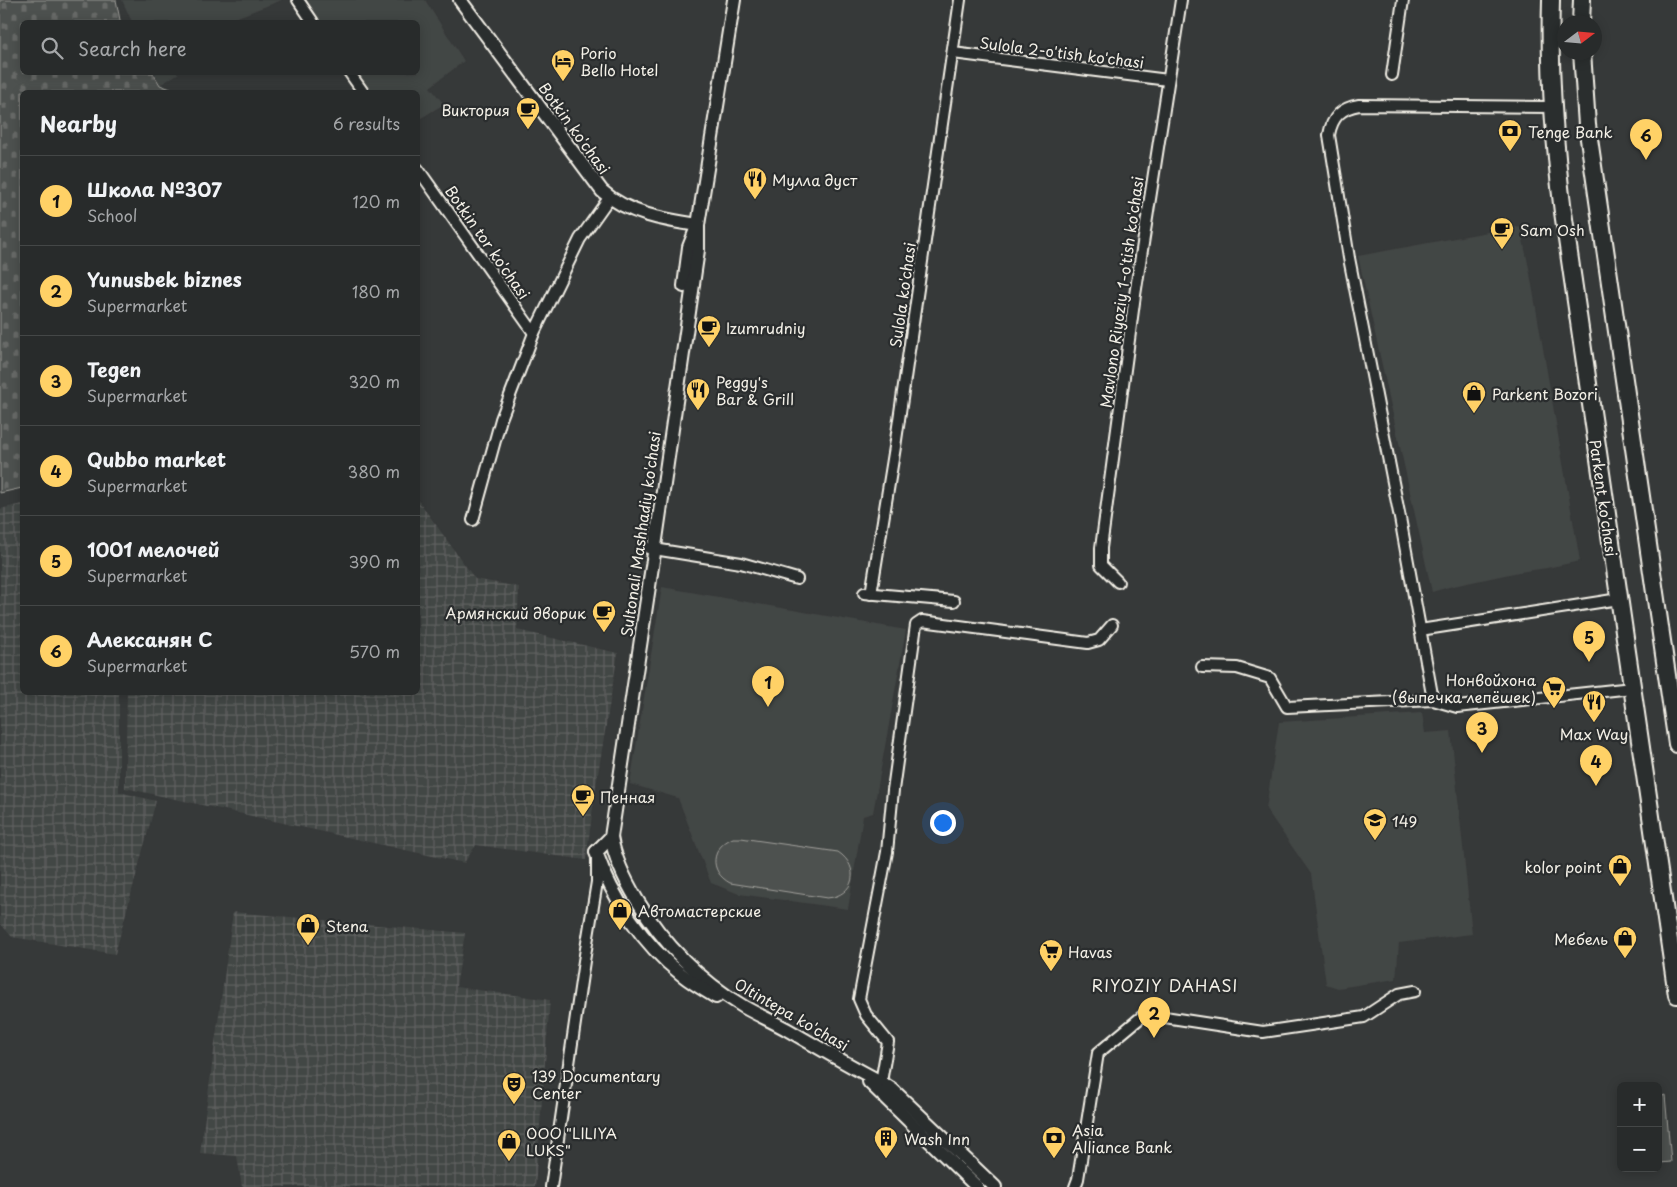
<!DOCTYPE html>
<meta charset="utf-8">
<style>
:root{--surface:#282b2b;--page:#303333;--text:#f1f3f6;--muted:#a5a7a9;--line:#444747;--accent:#ffd166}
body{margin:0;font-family:"Playpen Sans",sans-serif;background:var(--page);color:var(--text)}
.controls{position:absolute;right:15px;bottom:15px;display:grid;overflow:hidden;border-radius:8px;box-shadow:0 2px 12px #0003}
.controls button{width:45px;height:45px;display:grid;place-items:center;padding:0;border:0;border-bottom:1px solid var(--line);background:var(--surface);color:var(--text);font:25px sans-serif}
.compass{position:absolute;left:1557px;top:15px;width:45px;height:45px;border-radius:50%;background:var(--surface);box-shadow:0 2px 12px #0003;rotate:74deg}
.you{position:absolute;left:942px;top:822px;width:18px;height:18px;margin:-12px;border:4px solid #fff;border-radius:50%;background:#1a73e8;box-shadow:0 0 0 8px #1a73e833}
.badge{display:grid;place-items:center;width:32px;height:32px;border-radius:50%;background:var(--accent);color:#111;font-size:16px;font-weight:700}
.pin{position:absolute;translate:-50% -41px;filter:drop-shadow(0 1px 2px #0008)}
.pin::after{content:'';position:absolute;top:26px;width:18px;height:15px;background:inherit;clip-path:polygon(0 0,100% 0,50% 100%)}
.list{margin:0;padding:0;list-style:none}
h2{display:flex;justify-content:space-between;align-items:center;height:65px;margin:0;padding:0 20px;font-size:21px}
h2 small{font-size:16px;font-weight:400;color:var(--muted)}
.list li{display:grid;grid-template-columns:32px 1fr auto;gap:15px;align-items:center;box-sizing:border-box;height:90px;padding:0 20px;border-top:1px solid var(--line)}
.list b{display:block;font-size:19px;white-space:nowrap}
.list p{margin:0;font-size:16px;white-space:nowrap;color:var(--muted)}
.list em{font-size:16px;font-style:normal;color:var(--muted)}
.icon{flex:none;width:28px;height:28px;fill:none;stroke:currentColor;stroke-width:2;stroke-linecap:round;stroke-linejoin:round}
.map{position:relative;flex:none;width:1677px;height:1187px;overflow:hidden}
.search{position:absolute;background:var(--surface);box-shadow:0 2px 12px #0003;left:20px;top:20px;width:400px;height:55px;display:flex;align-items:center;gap:12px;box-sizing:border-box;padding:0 18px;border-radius:8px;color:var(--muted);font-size:19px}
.panel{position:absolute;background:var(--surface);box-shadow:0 2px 12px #0003;left:20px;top:90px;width:400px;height:605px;border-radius:8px}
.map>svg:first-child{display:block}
.built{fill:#434645}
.industrial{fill:url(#industrial-grid)}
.grass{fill:#4e514f;stroke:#a1a19c}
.cemetery{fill:url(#cemetery-stones);stroke:#a1a19c}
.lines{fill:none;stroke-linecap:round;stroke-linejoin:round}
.minor-casing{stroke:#f4f1e8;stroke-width:14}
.tertiary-casing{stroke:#f4f1e8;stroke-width:16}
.primary-casing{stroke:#f4f1e8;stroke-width:20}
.minor{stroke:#2a2d2e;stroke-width:10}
.tertiary{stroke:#2a2d2e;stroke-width:12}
.primary{stroke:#2a2d2e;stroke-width:16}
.labels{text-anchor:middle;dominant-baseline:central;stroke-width:4.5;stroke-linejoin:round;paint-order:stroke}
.poi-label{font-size:15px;fill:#f4f1e8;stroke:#2a2d2e;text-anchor:start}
.street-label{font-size:15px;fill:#f4f1e8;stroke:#2a2d2e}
.neighbourhood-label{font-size:16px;letter-spacing:1px;fill:#f4f1e8;stroke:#2a2d2e}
</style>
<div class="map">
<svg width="1677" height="1187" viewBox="0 0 1677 1187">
<defs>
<pattern id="industrial-grid" width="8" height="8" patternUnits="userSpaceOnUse" patternTransform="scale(1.25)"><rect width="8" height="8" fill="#434645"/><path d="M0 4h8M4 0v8" fill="none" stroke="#5f6160"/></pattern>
<pattern id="cemetery-stones" width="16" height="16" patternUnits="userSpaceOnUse" patternTransform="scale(1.25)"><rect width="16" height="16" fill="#4e514f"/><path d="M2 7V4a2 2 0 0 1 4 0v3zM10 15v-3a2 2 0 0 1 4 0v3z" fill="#686a68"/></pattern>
</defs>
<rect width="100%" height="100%" fill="#363939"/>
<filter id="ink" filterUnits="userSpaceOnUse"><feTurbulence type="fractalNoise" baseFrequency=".02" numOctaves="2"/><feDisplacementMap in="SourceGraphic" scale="10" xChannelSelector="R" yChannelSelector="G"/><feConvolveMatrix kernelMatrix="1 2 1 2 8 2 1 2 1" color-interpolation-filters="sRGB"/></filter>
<g filter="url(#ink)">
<g class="built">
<path d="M 122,0 L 282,0 L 235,18 L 229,22 L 132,22 Z"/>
<path d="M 290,0 L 425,0 L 464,61 L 430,87 L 444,104 L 418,120 L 418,92 L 365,92 L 349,73 L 418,72 L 418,22 L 309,22 Z"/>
<path d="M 155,73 L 179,73 L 160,85 Z"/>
<path d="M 1520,226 L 1529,268 L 1580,561 L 1547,568 L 1519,572 L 1449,587 L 1432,592 L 1358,256 Z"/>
<path d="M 662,587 L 906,630 L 873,813 L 863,816 L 848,909 L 739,894 L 711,883 L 678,798 L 630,784 Z"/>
<path d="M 1422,713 L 1425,733 L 1451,731 L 1472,934 L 1399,943 L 1396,979 L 1338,988 L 1326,984 L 1311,874 L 1266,809 L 1279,722 Z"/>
</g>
<g class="industrial">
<path d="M 418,500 L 475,579 L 519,587 L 517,630 L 618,653 L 595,792 L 586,860 L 476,845 L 464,863 L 125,788 L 127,693 L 418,692 Z"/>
<path d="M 22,504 L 22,692 L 119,693 L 119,792 L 156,801 L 115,954 L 12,937 L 0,923 L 0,509 Z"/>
<path d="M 233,912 L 465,933 L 456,987 L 550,1000 L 535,1187 L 242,1187 L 237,1156 L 200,1153 Z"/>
</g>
<g class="grass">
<path d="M 733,838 L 741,838 L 838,852 C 861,867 855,896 827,898 L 730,883 C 708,871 711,847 733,838 Z"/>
<path d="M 1665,1095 L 1671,1162 L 1660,1163 L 1658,1161 L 1658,1098 Z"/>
</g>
<path class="cemetery" d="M 0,0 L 116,0 L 120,20 L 122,22 L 22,22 L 22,72 L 153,73 L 160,85 L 179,92 L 22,92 L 22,488 L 0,493 Z"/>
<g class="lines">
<g class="minor-casing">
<g id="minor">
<path d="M 298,0 L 313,22"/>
<path d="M 953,53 L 1168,80"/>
<path d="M 349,72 L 363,92"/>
<path d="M 1392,75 L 1403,0"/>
<path d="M 418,169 L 534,333"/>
<path d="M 473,520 L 501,419 L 534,333 L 580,239 L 609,198"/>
<path d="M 648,548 L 741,563 L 797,579"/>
<path d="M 1118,582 L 1101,565 L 1101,548 L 1135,295 L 1181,0"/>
<path d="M 864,593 L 954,601"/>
<path d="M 871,594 L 895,447 L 960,0"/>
<path d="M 1420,630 L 1619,599"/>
<path d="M 1202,667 L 1237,668 L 1270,678 L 1287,707 L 1433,700 L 1457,707 L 1632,688"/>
<path d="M 1433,700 L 1400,518 L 1349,258 L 1329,135 C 1332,117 1341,108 1359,105 L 1552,107"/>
<path d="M 881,1082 L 888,1042 L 866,1015 L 859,999 L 887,852 L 893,790 L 916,625 L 922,621 L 1088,643 L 1099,640 L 1112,625"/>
<path d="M 551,1187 L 584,961 L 597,882 L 597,858"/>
<path d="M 1075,1187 L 1078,1179 L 1098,1053 L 1145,1014 L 1263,1032 L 1364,1017 L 1399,994 L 1415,991"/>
</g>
</g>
<g class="tertiary-casing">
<g id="tertiary">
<path d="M 460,0 L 602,191 C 628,214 664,220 698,225"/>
<path d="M 684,286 L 689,247 L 695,232"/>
<path d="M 611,837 C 615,860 625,880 637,900 C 664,945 699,980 744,1007 C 758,1015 774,1022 788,1030 C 819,1048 850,1066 881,1082 L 893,1090 L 995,1187"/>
<path d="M 596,852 L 611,837 L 653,560 L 698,250 L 698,225 L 734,0"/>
<path d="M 596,852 C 612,898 643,944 681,974 C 692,983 704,990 716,997"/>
<path d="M 869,1082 L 977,1187"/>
</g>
</g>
<g class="primary-casing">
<g id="primary">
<path d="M 1551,0 C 1549,72 1554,141 1563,212 L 1677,995"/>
<path d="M 1581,22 L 1582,0"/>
<path d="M 1582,52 L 1587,125 L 1677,744"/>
</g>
</g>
<use href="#minor" class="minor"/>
<use href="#tertiary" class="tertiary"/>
<use href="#primary" class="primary"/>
</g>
</g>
<defs>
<g id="hotel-pin" transform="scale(1.25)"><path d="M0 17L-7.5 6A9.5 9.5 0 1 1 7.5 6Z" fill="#ffd166" stroke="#2a2d2e"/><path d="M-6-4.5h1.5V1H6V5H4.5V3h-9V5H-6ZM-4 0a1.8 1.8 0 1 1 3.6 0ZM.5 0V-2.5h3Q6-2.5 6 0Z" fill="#111"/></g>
<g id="cafe-pin" transform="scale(1.25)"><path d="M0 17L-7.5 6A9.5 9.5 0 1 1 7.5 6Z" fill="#ffd166" stroke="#2a2d2e"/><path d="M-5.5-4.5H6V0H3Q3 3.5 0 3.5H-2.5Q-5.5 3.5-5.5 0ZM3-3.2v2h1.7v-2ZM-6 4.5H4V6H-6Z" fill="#111"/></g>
<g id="bank-pin" transform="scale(1.25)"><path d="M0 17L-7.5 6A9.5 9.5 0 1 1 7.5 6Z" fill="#ffd166" stroke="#2a2d2e"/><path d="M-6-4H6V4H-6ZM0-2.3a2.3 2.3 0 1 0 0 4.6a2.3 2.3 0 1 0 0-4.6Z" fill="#111"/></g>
<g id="restaurant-pin" transform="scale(1.25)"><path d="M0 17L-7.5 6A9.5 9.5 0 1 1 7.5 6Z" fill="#ffd166" stroke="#2a2d2e"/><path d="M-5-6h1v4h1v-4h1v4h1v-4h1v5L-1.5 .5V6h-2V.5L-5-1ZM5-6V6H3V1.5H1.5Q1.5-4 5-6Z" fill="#111"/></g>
<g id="shop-pin" transform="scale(1.25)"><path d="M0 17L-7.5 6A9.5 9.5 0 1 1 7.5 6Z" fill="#ffd166" stroke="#2a2d2e"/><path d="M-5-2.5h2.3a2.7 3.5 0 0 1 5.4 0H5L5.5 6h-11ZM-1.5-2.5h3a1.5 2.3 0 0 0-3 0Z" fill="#111"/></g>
<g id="supermarket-pin" transform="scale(1.25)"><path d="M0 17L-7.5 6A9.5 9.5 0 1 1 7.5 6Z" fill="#ffd166" stroke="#2a2d2e"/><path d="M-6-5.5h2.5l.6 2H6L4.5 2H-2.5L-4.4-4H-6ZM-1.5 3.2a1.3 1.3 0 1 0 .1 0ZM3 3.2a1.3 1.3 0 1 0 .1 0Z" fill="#111"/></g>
<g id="school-pin" transform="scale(1.25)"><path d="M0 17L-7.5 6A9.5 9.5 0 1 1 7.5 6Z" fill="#ffd166" stroke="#2a2d2e"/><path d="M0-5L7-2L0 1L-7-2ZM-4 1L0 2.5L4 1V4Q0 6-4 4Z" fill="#111"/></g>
<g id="theatre-pin" transform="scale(1.25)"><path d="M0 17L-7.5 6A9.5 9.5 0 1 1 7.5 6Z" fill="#ffd166" stroke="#2a2d2e"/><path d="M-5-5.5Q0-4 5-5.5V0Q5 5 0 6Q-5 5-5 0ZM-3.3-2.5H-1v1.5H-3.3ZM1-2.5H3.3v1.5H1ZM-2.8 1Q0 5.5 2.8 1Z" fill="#111"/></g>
<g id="building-pin" transform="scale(1.25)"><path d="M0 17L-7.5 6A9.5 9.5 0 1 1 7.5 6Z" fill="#ffd166" stroke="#2a2d2e"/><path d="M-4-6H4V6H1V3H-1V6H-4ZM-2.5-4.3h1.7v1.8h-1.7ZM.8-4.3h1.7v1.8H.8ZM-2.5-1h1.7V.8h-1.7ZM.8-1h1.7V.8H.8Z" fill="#111"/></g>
</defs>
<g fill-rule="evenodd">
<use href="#hotel-pin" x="563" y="61"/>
<use href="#cafe-pin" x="528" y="109"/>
<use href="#bank-pin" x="1510" y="131"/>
<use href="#restaurant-pin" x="755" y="179"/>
<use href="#cafe-pin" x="1502" y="229"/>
<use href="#cafe-pin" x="709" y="327"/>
<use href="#restaurant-pin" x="698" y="390"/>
<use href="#shop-pin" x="1474" y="393"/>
<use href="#cafe-pin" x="604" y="612"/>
<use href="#supermarket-pin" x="1554" y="688"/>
<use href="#restaurant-pin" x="1594" y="702"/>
<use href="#cafe-pin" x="583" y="796"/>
<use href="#school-pin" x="1375" y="820"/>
<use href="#shop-pin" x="1620" y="866"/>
<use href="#shop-pin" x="620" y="910"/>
<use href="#shop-pin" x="308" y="925"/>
<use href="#shop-pin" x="1625" y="938"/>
<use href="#supermarket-pin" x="1051" y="951"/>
<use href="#theatre-pin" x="514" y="1084"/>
<use href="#building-pin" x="886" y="1138"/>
<use href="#bank-pin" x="1054" y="1138"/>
<use href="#shop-pin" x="509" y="1141"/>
</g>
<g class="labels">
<g class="poi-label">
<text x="580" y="52">Porio<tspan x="580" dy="17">Bello Hotel</tspan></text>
<text x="510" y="109" text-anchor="end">Виктория</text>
<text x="1528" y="131">Tenge Bank</text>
<text x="772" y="179">Мулла дуст</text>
<text x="1520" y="229">Sam Osh</text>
<text x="726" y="327">Izumrudniy</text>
<text x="716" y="381">Peggy's<tspan x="716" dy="17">Bar &amp; Grill</tspan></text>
<text x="1492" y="393">Parkent Bozori</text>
<text x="586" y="612" text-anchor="end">Армянский дворик</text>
<text x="1536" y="679" text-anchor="end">Нонвойхона<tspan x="1536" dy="17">(выпечка лепёшек)</tspan></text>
<text x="1594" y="733" text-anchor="middle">Max Way</text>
<text x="600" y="796">Пенная</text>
<text x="1392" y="820">149</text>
<text x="1602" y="866" text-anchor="end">kolor point</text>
<text x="638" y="910">Автомастерские</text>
<text x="326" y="925">Stena</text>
<text x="1608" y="938" text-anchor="end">Мебель</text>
<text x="1068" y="951">Havas</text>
<text x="532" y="1075">139 Documentary<tspan x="532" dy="17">Center</tspan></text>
<text x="1072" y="1129">Asia<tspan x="1072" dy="17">Alliance Bank</tspan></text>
<text x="526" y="1132">OOO "LILIYA<tspan x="526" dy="17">LUKS"</tspan></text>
<text x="904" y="1138">Wash Inn</text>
</g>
<g class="street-label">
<text transform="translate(1062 52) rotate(7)">Sulola 2-o'tish ko'chasi</text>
<text transform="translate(575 128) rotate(54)">Botkin ko'chasi</text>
<text transform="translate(488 242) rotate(55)">Botkin tor ko'chasi</text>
<text transform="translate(1121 292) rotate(-82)">Mavlono Riyoziy 1-o'tish ko'chasi</text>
<text transform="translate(902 295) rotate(-82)">Sulola ko'chasi</text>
<text transform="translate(1604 498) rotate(82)">Parkent ko'chasi</text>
<text transform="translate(640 534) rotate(-82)">Sultonali Mashhadiy ko'chasi</text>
<text transform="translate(792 1014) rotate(30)">Oltintepa ko'chasi</text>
</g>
<g class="neighbourhood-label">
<text x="1165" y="985">RIYOZIY DAHASI</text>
</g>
</g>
</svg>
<div class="controls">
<button>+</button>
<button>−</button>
</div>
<svg class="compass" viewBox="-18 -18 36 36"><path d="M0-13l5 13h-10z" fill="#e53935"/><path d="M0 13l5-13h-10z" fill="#a5a7a9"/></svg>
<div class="you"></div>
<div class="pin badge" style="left:768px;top:707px">1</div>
<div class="pin badge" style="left:1154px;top:1038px">2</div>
<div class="pin badge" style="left:1482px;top:753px">3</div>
<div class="pin badge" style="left:1596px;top:786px">4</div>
<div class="pin badge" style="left:1589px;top:662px">5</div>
<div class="pin badge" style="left:1646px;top:160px">6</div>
<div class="search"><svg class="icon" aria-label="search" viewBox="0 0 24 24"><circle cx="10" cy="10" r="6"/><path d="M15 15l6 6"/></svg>Search here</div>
<section class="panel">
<h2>Nearby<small>6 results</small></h2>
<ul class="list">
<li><span class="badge">1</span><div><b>Школа №307</b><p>School</p></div><em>120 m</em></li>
<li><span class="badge">2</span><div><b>Yunusbek biznes</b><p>Supermarket</p></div><em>180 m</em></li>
<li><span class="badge">3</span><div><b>Tegen</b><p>Supermarket</p></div><em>320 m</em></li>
<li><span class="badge">4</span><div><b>Qubbo market</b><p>Supermarket</p></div><em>380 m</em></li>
<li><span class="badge">5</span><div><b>1001 мелочей</b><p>Supermarket</p></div><em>390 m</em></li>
<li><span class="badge">6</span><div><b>Алексанян С</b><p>Supermarket</p></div><em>570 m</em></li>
</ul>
</section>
</div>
